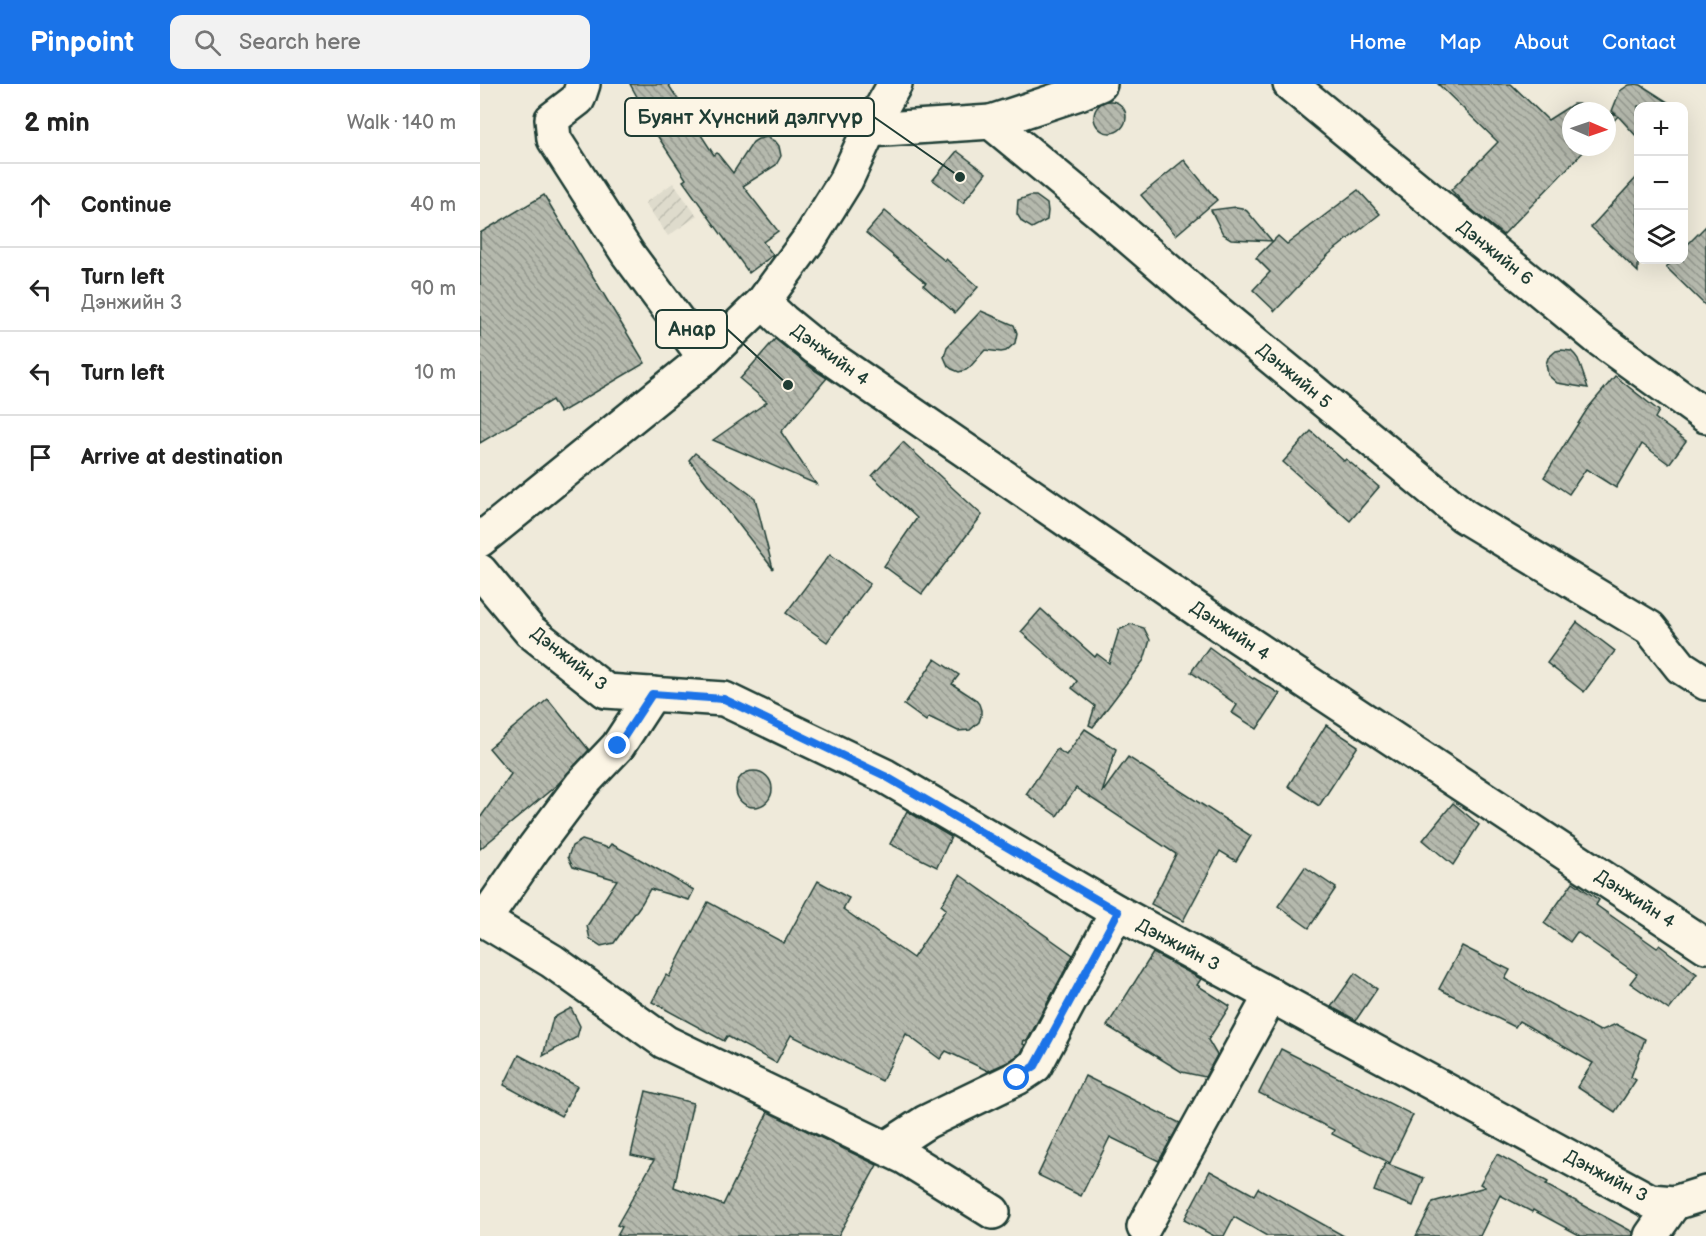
<!DOCTYPE html>
<meta charset="utf-8">
<style>
:root{--surface:#fff;--page:#f2f2f2;--text:#222;--muted:#767676;--line:#e0e0e0;--accent:#1a73e8}
body{margin:0;font-family:"Balsamiq Sans",sans-serif;background:var(--page);color:var(--text)}
.controls{position:absolute;right:18px;top:18px;display:grid;overflow:hidden;border-radius:12px;box-shadow:0 6px 24px #0002}
.controls button{width:54px;height:54px;display:grid;place-items:center;padding:0;border:0;border-bottom:2px solid var(--line);background:var(--surface);color:var(--text);font:30px sans-serif}
.compass{position:absolute;left:1082px;top:18px;width:54px;height:54px;border-radius:50%;background:var(--surface);box-shadow:0 6px 24px #0002;rotate:92deg}
.stop{position:absolute;width:18px;height:18px;margin:-14px;border:4px solid #1a73e8;border-radius:50%;background:#fff}
.stop.end{background:#1a73e8;border-color:#fff;box-shadow:0 2px 6px #0008}
.list{margin:0;padding:0;list-style:none}
h2{display:flex;justify-content:space-between;align-items:center;height:78px;margin:0;padding:0 24px;font-size:26px}
h2 small{font-size:20px;font-weight:400;color:var(--muted)}
.list li{display:grid;grid-template-columns:39px 1fr auto;gap:18px;align-items:center;box-sizing:border-box;height:84px;padding:0 24px;border-top:2px solid var(--line)}
.list b{display:block;font-size:22px;white-space:nowrap}
.list p{margin:0;font-size:20px;white-space:nowrap;color:var(--muted)}
.list em{font-size:20px;font-style:normal;color:var(--muted)}
.icon{flex:none;width:33px;height:33px;fill:none;stroke:currentColor;stroke-width:2;stroke-linecap:round;stroke-linejoin:round}
.map{position:relative;flex:none;width:1226px;height:1152px;overflow:hidden}
header{display:flex;align-items:center;gap:36px;box-sizing:border-box;height:84px;padding:0 30px;background:var(--accent);color:#fff}
header strong{font-size:28px}
nav{display:flex;gap:33px;margin-inline-start:auto;font-size:21px}
.search{width:420px;height:54px;background:var(--page);display:flex;align-items:center;gap:15px;box-sizing:border-box;padding:0 21px;border-radius:12px;color:var(--muted);font-size:22px}
main{display:flex}
aside{flex:1;background:var(--surface)}
.map>svg:first-child{display:block}
.industrial{fill:url(#industrial-furrows)}
.building{fill:url(#building-back-hatch);stroke:#1f3d34;stroke-width:1.5}
.lines{fill:none;stroke-linecap:round;stroke-linejoin:round}
.minor-casing{stroke:#1f3d34;stroke-width:38}
.minor{stroke:#fcf5e5;stroke-width:33}
.route{stroke:#1a73e8;stroke-width:8}
.labels{text-anchor:middle;dominant-baseline:central;stroke-width:4.5;stroke-linejoin:round;paint-order:stroke}
.street-label{font-size:18px;fill:#1f3d34;stroke:#fcf5e5}
.leader{fill:none;stroke:#1f3d34;stroke-width:2}
.callout-dot{fill:#1f3d34;stroke:#fcf5e5;stroke-width:2}
.callout{fill:#fcf5e5;stroke:#1f3d34;stroke-width:2}
.callout-label{font-size:20px;text-anchor:middle;font-weight:bold;fill:#1f3d34}
</style>
<header>
<strong>Pinpoint</strong>
<div class="search"><svg class="icon" aria-label="search" viewBox="0 0 24 24"><circle cx="10" cy="10" r="6"/><path d="M15 15l6 6"/></svg>Search here</div>
<nav><a>Home</a><a>Map</a><a>About</a><a>Contact</a></nav>
</header>
<main>
<aside>
<h2>2 min<small>Walk · 140 m</small></h2>
<ul class="list">
<li><svg class="icon" aria-label="ahead" viewBox="0 0 24 24"><path d="M12 20V5M6 11l6-6 6 6"/></svg><div><b>Continue</b></div><em>40 m</em></li>
<li><svg class="icon" aria-label="left" viewBox="0 0 24 24"><path d="M17 20v-9H6M10 6l-5 5 5 5"/></svg><div><b>Turn left</b><p>Дэнжийн 3</p></div><em>90 m</em></li>
<li><svg class="icon" aria-label="left" viewBox="0 0 24 24"><path d="M17 20v-9H6M10 6l-5 5 5 5"/></svg><div><b>Turn left</b></div><em>10 m</em></li>
<li><svg class="icon" aria-label="arrive" viewBox="0 0 24 24"><path d="M6 21V4h12l-3 4 3 4H6"/></svg><div><b>Arrive at destination</b></div></li>
</ul>
</aside>
<div class="map">
<svg width="1226" height="1152" viewBox="0 0 1226 1152">
<defs>
<pattern id="industrial-furrows" width="10" height="10" patternUnits="userSpaceOnUse" patternTransform="scale(1.5)"><rect width="10" height="10" fill="#dedbcc"/><path d="M-1 1l2-2M0 10L10 0M9 11l2-2" fill="none" stroke="#bebdb0"/></pattern>
<pattern id="building-back-hatch" width="6" height="6" patternUnits="userSpaceOnUse" patternTransform="scale(1.5)"><rect width="6" height="6" fill="#b5b9ad"/><path d="M-1 5l2 2M0 0l6 6M5-1l2 2" fill="none" stroke="#93988e"/></pattern>
</defs>
<rect width="100%" height="100%" fill="#efeada"/>
<filter id="ink" filterUnits="userSpaceOnUse"><feTurbulence type="fractalNoise" baseFrequency=".0167" numOctaves="2"/><feDisplacementMap in="SourceGraphic" scale="12" xChannelSelector="R" yChannelSelector="G"/><feConvolveMatrix kernelMatrix="1 2 1 2 8 2 1 2 1" color-interpolation-filters="sRGB"/></filter>
<g filter="url(#ink)">
<path class="industrial" d="M 193,99 L 217,132 L 188,152 L 165,119 Z"/>
<g class="building">
<path d="M 150,0 L 188,0 L 234,71 L 237,69 L 253,89 L 273,58 L 278,55 L 287,53 L 296,58 L 299,62 L 301,72 L 296,81 L 263,102 L 298,147 L 283,158 L 293,171 L 269,189 L 203,97 L 206,95 L 167,36 L 169,34 Z"/>
<path d="M 958,0 L 1031,0 L 1068,36 L 1093,20 L 1098,20 L 1122,27 L 1091,27 L 1091,63 L 1108,63 L 1023,151 L 986,121 L 971,106 L 1018,58 Z"/>
<path d="M 1156,0 L 1161,1 L 1194,22 L 1158,22 L 1158,54 L 1138,32 L 1127,44 L 1127,28 L 1137,31 L 1132,27 L 1140,7 L 1149,1 Z"/>
<circle cx="630" cy="33" r="16"/>
<path d="M 477,67 L 506,89 L 483,119 L 453,96 Z"/>
<path d="M 704,76 L 737,116 L 696,151 L 661,111 Z"/>
<path d="M 1158,92 L 1158,188 L 1111,143 Z"/>
<path d="M 878,106 L 900,130 L 849,170 L 795,227 L 773,206 L 790,188 L 776,174 L 798,152 L 807,160 Z"/>
<path d="M 64,111 L 165,279 L 80,329 L 72,316 L 0,359 L 0,149 Z"/>
<path d="M 550,112 L 556,112 L 567,120 L 568,127 L 567,136 L 552,144 L 542,138 L 537,130 L 538,116 Z"/>
<path d="M 756,123 L 762,124 L 767,127 L 792,157 L 751,155 L 743,150 L 731,126 Z"/>
<path d="M 405,127 L 465,177 L 466,175 L 498,203 L 475,229 L 443,201 L 446,199 L 386,149 Z"/>
<path d="M 1226,142 L 1226,222 L 1186,183 L 1194,176 L 1203,176 L 1203,165 Z"/>
<path d="M 501,227 L 534,241 L 537,249 L 535,259 L 526,267 L 521,268 L 505,266 L 490,283 L 486,286 L 479,288 L 472,285 L 468,282 L 464,273 L 467,263 Z"/>
<path d="M 295,255 L 334,286 L 347,294 L 301,348 L 336,400 L 233,356 L 287,318 L 260,295 Z"/>
<path d="M 1081,266 L 1091,267 L 1095,271 L 1098,275 L 1108,304 L 1077,299 L 1068,291 L 1066,280 L 1068,274 L 1076,267 Z"/>
<path d="M 1135,292 L 1179,327 L 1175,334 L 1206,357 L 1189,380 L 1162,360 L 1136,404 L 1106,385 L 1089,410 L 1064,393 L 1108,324 Z"/>
<path d="M 831,347 L 864,377 L 866,375 L 899,403 L 870,437 L 803,378 Z"/>
<path d="M 423,358 L 502,431 L 442,510 L 404,482 L 437,434 L 392,392 Z"/>
<path d="M 215,369 L 275,414 L 293,485 L 209,376 Z"/>
<path d="M 350,470 L 390,500 L 347,558 L 306,529 Z"/>
<path d="M 561,525 L 615,573 L 617,570 L 629,579 L 639,546 L 651,540 L 664,544 L 670,556 L 664,576 L 613,643 L 609,641 L 615,622 L 592,604 L 597,597 L 541,548 Z"/>
<path d="M 1097,538 L 1135,567 L 1104,608 L 1067,579 Z"/>
<path d="M 729,563 L 773,595 L 774,594 L 800,610 L 777,645 L 752,629 L 757,621 L 711,588 Z"/>
<path d="M 455,575 L 479,591 L 472,600 L 495,615 L 499,620 L 501,626 L 501,632 L 499,638 L 490,646 L 478,647 L 449,633 L 446,637 L 424,621 Z"/>
<path d="M 68,615 L 109,666 L 78,700 L 0,765 L 0,734 L 31,690 L 9,664 Z"/>
<path d="M 846,641 L 878,662 L 839,722 L 808,702 Z"/>
<path d="M 605,645 L 636,665 L 622,709 L 648,673 L 771,752 L 756,777 L 740,767 L 703,837 L 671,820 L 696,770 L 596,704 L 577,732 L 546,710 L 577,665 L 586,671 Z"/>
<circle cx="274" cy="705" r="18"/>
<path d="M 973,719 L 999,741 L 973,781 L 943,756 Z"/>
<path d="M 427,727 L 471,753 L 457,783 L 410,760 Z"/>
<path d="M 102,756 L 128,764 L 131,760 L 154,772 L 214,806 L 209,816 L 170,805 L 162,819 L 134,859 L 121,862 L 110,855 L 107,842 L 137,796 L 93,783 L 88,773 L 92,762 Z"/>
<path d="M 825,783 L 856,804 L 829,844 L 798,822 Z"/>
<path d="M 480,791 L 593,871 L 547,957 L 544,956 L 543,960 L 545,961 L 541,969 L 528,978 L 508,987 L 466,967 L 460,975 L 426,950 L 402,997 L 311,951 L 296,979 L 247,952 L 244,957 L 172,918 L 186,891 L 189,893 L 228,818 L 304,859 L 338,797 L 369,814 L 363,825 L 433,874 L 466,825 L 461,821 Z"/>
<path d="M 1093,798 L 1119,816 L 1116,821 L 1177,864 L 1179,861 L 1217,890 L 1189,926 L 1150,899 L 1157,890 L 1097,848 L 1090,858 L 1064,839 Z"/>
<path d="M 982,862 L 1030,886 L 1025,895 L 1120,947 L 1136,940 L 1165,955 L 1151,993 L 1156,996 L 1135,1028 L 1097,1003 L 1113,979 L 1039,937 L 1035,943 L 959,905 Z"/>
<path d="M 673,869 L 721,895 L 717,901 L 750,922 L 728,956 L 737,971 L 725,993 L 702,988 L 627,942 Z"/>
<path d="M 875,889 L 897,905 L 876,936 L 851,923 Z"/>
<path d="M 91,924 L 100,942 L 97,953 L 63,972 L 73,934 Z"/>
<path d="M 801,965 L 933,1031 L 910,1079 L 852,1050 L 854,1046 L 779,1009 Z"/>
<path d="M 39,971 L 97,1002 L 81,1032 L 24,1001 Z"/>
<path d="M 605,992 L 700,1039 L 679,1077 L 630,1053 L 601,1112 L 558,1091 Z"/>
<path d="M 166,1007 L 213,1019 L 194,1103 L 243,1121 L 288,1028 L 397,1081 L 358,1152 L 137,1152 L 142,1143 L 137,1141 L 174,1076 L 151,1071 Z"/>
<path d="M 1017,1070 L 1068,1098 L 1066,1101 L 1153,1148 L 1153,1152 L 1101,1152 L 1053,1126 L 1052,1128 L 1020,1111 L 1000,1152 L 936,1152 L 953,1118 L 1005,1103 L 1000,1100 Z"/>
<path d="M 905,1079 L 944,1094 L 933,1122 L 894,1107 Z"/>
<path d="M 730,1087 L 774,1111 L 778,1104 L 864,1152 L 787,1152 L 754,1133 L 744,1152 L 734,1152 L 704,1136 Z"/>
</g>
<g class="lines">
<g class="minor-casing">
<g id="minor">
<path d="M 103,0 L 98,15 L 72,35 L 74,55 L 148,170 L 225,274"/>
<path d="M 810,0 L 1118,254 L 1226,332"/>
<path d="M 511,38 L 599,9 L 620,0"/>
<path d="M 389,46 L 511,38 L 627,134 L 721,215 L 984,432 L 1170,544 L 1201,583 L 1226,599"/>
<path d="M 283,218 L 303,237 L 336,264 L 721,528 L 1226,862"/>
<path d="M 0,456 L 225,274 L 283,218 L 330,154 L 366,96 L 389,46 L 415,0"/>
<path d="M 0,487 L 50,547 L 126,607 L 244,615 L 405,692 L 637,828 L 1170,1117 L 1194,1119 L 1226,1109"/>
<path d="M 172,610 L 138,662 L 102,700 L 54,764 L 4,836 L 72,877 L 185,958 L 426,1074 L 513,1128"/>
<path d="M 406,1064 L 446,1038 L 537,994 L 555,982 L 637,828"/>
<path d="M 664,1143 L 791,911"/>
<path d="M 1171,1152 L 1194,1119"/>
</g>
</g>
<use href="#minor" class="minor"/>
</g>
</g>
<g class="lines" filter="url(#ink)">
<path class="route" d="M 138,662 L 172,610 L 244,615 L 405,692 L 638,828 L 555,982 L 537,994"/>
</g>
<g class="labels">
<g class="street-label">
<text transform="translate(1015 169) rotate(39)">Дэнжийн 6</text>
<text transform="translate(350 271) rotate(36)">Дэнжийн 4</text>
<text transform="translate(814 292) rotate(40)">Дэнжийн 5</text>
<text transform="translate(750 547) rotate(34)">Дэнжийн 4</text>
<text transform="translate(89 575) rotate(38)">Дэнжийн 3</text>
<text transform="translate(1155 815) rotate(33)">Дэнжийн 4</text>
<text transform="translate(698 861) rotate(28)">Дэнжийн 3</text>
<text transform="translate(1126 1092) rotate(28)">Дэнжийн 3</text>
</g>
</g>
<path class="leader" d="M480 93L394 33M308 301L247 245"/>
<g class="callout-dot">
<circle cx="480" cy="93" r="6"/>
<circle cx="308" cy="301" r="6"/>
</g>
<g class="callout">
<rect x="145" y="14" width="249" height="38" rx="6"/>
<rect x="176" y="226" width="71" height="38" rx="6"/>
</g>
<g class="callout-label">
<text x="270" y="40">Буянт Хүнсний дэлгүүр</text>
<text x="212" y="252">Анар</text>
</g>
</svg>
<div class="controls">
<button>+</button>
<button>−</button>
<button><svg class="icon" aria-label="layers" viewBox="0 0 24 24"><path d="M12 4l9 5-9 5-9-5zM3 14l9 5 9-5"/></svg></button>
</div>
<svg class="compass" viewBox="-18 -18 36 36"><path d="M0-13l5 13h-10z" fill="#e53935"/><path d="M0 13l5-13h-10z" fill="#767676"/></svg>
<div class="stop" style="left:537px;top:994px"></div>
<div class="stop end" style="left:138px;top:662px"></div>
</div>
</main>
